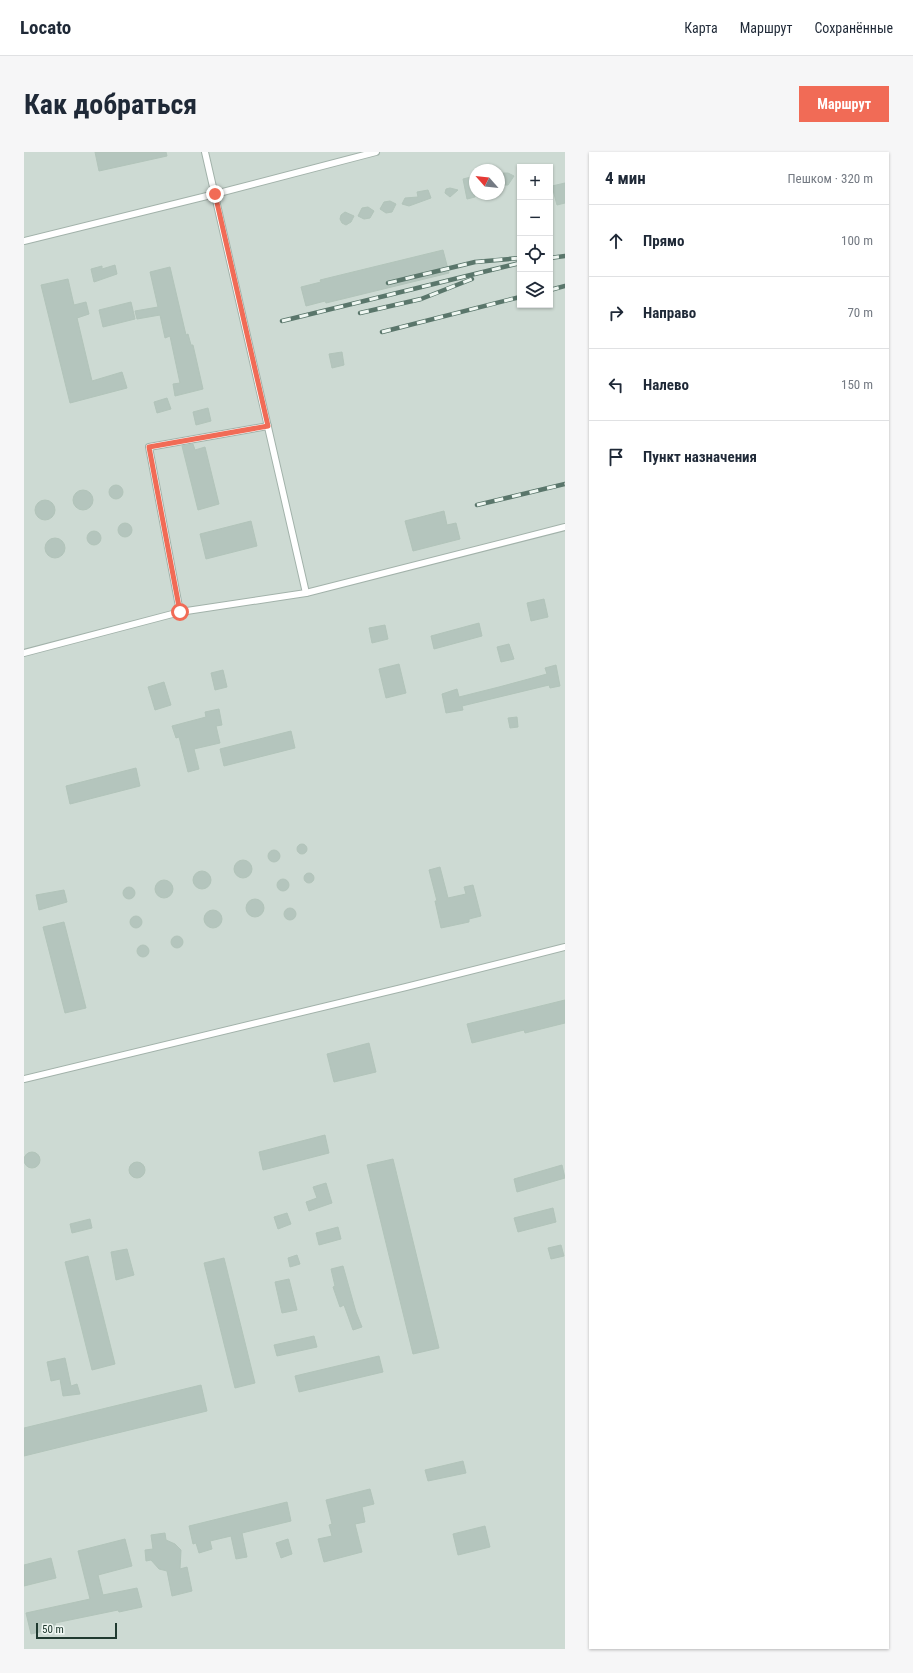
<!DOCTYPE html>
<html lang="ru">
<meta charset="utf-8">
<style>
:root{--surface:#fff;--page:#f6f6f7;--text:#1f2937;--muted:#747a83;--line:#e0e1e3;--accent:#f16b56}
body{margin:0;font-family:"Roboto Condensed",sans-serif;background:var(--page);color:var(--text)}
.controls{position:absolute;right:12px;top:12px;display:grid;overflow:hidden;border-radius:0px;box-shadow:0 1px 3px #0004}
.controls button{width:36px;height:36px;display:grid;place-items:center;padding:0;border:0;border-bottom:1px solid var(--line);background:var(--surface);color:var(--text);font:20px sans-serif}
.compass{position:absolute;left:445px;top:12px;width:36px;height:36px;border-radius:50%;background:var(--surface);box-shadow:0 1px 3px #0004;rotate:297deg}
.scale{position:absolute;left:12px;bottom:10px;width:81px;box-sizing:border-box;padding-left:4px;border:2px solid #203a30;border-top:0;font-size:11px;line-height:14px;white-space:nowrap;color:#203a30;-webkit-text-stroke:3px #eff7f2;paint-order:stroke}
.stop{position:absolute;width:12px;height:12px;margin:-9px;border:3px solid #f16b56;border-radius:50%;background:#fff}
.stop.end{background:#f16b56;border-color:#fff;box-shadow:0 1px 4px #0008}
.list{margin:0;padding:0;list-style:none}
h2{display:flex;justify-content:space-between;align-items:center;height:52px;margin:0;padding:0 16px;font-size:17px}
h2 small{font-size:13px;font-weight:400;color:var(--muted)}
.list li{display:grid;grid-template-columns:26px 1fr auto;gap:12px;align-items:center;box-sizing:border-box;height:72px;padding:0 16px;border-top:1px solid var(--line)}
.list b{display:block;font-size:15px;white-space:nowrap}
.list em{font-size:13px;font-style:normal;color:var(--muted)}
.icon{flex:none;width:22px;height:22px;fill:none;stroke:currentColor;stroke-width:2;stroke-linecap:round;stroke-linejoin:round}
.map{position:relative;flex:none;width:541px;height:1497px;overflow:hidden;border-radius:0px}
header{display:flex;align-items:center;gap:24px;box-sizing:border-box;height:56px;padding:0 20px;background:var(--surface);border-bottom:1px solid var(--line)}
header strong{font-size:19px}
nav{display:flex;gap:22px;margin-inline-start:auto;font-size:14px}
.intro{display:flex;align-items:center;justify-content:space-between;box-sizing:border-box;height:96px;padding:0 24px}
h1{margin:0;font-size:28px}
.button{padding:10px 18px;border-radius:0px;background:var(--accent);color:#fff;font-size:14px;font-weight:700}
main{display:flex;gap:24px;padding:0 24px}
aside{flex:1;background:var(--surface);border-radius:0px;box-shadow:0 1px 3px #0004}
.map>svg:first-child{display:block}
.built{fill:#cddad3;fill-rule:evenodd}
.building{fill:#b4c5bd;stroke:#b2c4ba}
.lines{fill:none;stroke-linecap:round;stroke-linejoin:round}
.service-casing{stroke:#a2b2aa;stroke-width:8}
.service{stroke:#fff;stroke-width:6}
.rail-casing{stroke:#5a766b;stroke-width:4.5}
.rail{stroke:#eff7f2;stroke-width:3;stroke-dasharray:9;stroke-linecap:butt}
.route{stroke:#f16b56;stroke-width:5}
</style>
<header>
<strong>Locato</strong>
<nav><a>Карта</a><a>Маршрут</a><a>Сохранённые</a></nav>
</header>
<div class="intro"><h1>Как добраться</h1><a class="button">Маршрут</a></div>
<main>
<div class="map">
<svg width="541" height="1497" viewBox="0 0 541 1497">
<rect width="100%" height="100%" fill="#dfeae4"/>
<path class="built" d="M 0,0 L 541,0 L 541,1497 L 0,1497 ZM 496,15 L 526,15 L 526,153 L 496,153 ZM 451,18 L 475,18 L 475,42 L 451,42 Z"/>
<g class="building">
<path d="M 71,0 L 142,0 L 143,4 L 75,19 Z"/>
<path d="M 479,21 L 484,21 L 490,24 L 484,33 L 480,33 L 476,30 L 476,24 Z"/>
<path d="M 451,24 L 451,45 L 443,47 L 439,27 Z"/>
<path d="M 541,31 L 541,51 L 533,53 L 528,34 Z"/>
<path d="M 426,36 L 434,38 L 426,45 L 421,41 L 422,37 Z"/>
<path d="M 404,38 L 407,46 L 385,54 L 378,52 L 381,46 L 394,45 L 393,40 Z"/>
<path d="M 366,49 L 372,52 L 368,60 L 362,61 L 356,57 L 360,50 Z"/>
<path d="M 344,55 L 350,59 L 346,66 L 340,67 L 334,64 L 338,56 Z"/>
<path d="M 321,60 L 330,64 L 327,70 L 322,73 L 318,71 L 316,67 L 317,63 Z"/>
<path d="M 419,98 L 425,121 L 302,151 L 301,149 L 282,154 L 277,135 L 297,130 L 296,128 Z"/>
<path d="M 91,113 L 93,122 L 70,130 L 67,117 L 78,114 L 78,117 Z"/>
<path d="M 146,115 L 162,183 L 164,182 L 167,193 L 169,193 L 179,237 L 151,244 L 149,232 L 156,231 L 146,184 L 141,186 L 136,163 L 113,167 L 111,159 L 134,155 L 126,120 Z"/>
<path d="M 44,127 L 50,153 L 62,150 L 65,162 L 53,166 L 68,229 L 98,220 L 103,236 L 46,251 L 17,133 Z"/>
<path d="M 107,150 L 111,167 L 79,175 L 75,158 Z"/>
<path d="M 318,200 L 320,213 L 308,216 L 305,202 Z"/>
<path d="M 143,246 L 147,257 L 133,261 L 130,250 Z"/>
<path d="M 184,256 L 187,269 L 172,273 L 169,260 Z"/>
<path d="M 169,292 L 171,298 L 181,295 L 195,352 L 174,358 L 158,294 Z"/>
<circle cx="92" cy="340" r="7"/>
<circle cx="59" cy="348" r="10"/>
<circle cx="21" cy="358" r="10"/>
<path d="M 420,359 L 423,373 L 432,371 L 436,387 L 389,399 L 381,369 Z"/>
<path d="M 227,369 L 233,394 L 182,407 L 176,382 Z"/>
<circle cx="101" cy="378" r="7"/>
<circle cx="70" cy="386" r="7"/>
<circle cx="31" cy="396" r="10"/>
<path d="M 520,447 L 524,465 L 507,469 L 503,451 Z"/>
<path d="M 455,471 L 458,484 L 410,497 L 407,484 Z"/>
<path d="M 361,473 L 364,487 L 348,491 L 345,476 Z"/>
<path d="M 485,492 L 490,507 L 477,510 L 473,495 Z"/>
<path d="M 375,512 L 382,541 L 362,546 L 355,517 Z"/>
<path d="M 532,513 L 536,534 L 526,536 L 525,533 L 438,554 L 439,558 L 422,561 L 418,542 L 433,537 L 435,545 L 475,535 L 523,522 L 521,516 Z"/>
<path d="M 199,518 L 203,535 L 191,538 L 187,521 Z"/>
<path d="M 140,530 L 147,553 L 131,558 L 124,535 Z"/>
<path d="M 195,557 L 198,573 L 192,574 L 196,591 L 170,597 L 175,617 L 164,620 L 155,585 L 152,586 L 148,574 L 182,565 L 181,560 Z"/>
<path d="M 493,565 L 494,575 L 486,576 L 484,566 Z"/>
<path d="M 267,579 L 271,596 L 200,614 L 196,597 Z"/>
<path d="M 112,616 L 116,634 L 46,652 L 42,634 Z"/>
<circle cx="278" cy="697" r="5"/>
<circle cx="250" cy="704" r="6"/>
<circle cx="219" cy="717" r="9"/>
<path d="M 416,715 L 424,746 L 442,742 L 440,735 L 449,733 L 457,764 L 445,767 L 445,770 L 417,776 L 411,749 L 413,749 L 405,718 Z"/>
<circle cx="178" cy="728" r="9"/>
<circle cx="285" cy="726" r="5"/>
<circle cx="259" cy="733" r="6"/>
<circle cx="140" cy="737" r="9"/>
<circle cx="105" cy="741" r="6"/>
<path d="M 40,738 L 43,750 L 15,758 L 12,743 Z"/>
<circle cx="231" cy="756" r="9"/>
<circle cx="266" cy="762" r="6"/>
<circle cx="189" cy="767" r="9"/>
<circle cx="112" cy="770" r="6"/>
<path d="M 40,770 L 62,856 L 41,861 L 19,775 Z"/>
<circle cx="153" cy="790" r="6"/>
<circle cx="119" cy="799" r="6"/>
<path d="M 541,848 L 541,871 L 501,881 L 500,878 L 448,891 L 443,872 Z"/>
<path d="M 345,891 L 352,920 L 310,930 L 303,902 Z"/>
<path d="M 301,983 L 305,1001 L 239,1018 L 235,1000 Z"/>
<circle cx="8" cy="1008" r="8"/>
<path d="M 369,1007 L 415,1196 L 389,1202 L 343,1013 Z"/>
<circle cx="113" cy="1018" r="8"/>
<path d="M 538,1013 L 541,1026 L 493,1040 L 490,1027 Z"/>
<path d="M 302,1031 L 308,1051 L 285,1059 L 282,1050 L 293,1046 L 289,1035 Z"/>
<path d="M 529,1056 L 532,1070 L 494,1080 L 490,1066 Z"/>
<path d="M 263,1061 L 267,1072 L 254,1077 L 250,1065 Z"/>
<path d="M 66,1067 L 68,1076 L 48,1081 L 46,1072 Z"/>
<path d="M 314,1075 L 317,1087 L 295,1093 L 292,1081 Z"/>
<path d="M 537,1093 L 540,1104 L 527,1107 L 524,1096 Z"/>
<path d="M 103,1097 L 110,1123 L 92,1128 L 87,1100 Z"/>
<path d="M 273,1103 L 276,1112 L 266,1115 L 264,1106 Z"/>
<path d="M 64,1104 L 91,1212 L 68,1218 L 41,1110 Z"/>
<path d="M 200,1106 L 231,1231 L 211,1236 L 180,1111 Z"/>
<path d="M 319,1114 L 332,1160 L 338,1175 L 329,1178 L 320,1153 L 316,1155 L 309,1135 L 311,1134 L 307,1117 Z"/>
<path d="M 265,1127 L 273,1158 L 258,1161 L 251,1130 Z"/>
<path d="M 290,1184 L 293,1195 L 253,1204 L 250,1193 Z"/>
<path d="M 355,1204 L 359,1220 L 275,1240 L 271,1224 Z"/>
<path d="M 41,1206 L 47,1234 L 53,1232 L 56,1242 L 39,1244 L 36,1227 L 27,1229 L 23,1210 Z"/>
<path d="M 177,1233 L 183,1259 L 0,1304 L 0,1276 Z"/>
<path d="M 439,1309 L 442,1321 L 404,1329 L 401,1318 Z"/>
<path d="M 346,1337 L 350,1352 L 338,1355 L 341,1370 L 331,1372 L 338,1400 L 300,1410 L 294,1387 L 308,1384 L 305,1373 L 308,1372 L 302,1348 Z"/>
<path d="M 263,1350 L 267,1369 L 218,1381 L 223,1405 L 212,1407 L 207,1384 L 186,1389 L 188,1397 L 175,1401 L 172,1391 L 169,1392 L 165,1374 Z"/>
<path d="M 461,1374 L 466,1395 L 434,1403 L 429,1382 Z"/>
<path d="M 141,1381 L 142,1388 L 151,1392 L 157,1398 L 156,1417 L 163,1415 L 168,1439 L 148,1444 L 143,1419 L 135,1417 L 127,1408 L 122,1409 L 121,1398 L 129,1397 L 127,1383 Z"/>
<path d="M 101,1387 L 108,1414 L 74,1423 L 79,1443 L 113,1436 L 118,1455 L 95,1460 L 94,1458 L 31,1471 L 32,1476 L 7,1482 L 2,1461 L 66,1447 L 54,1399 Z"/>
<path d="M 264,1387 L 268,1402 L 257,1406 L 252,1391 Z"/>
<path d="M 27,1406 L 32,1426 L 0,1434 L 0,1413 Z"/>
</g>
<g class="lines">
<g class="service-casing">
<g id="service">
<path d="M 181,0 L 282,441"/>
<path d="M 0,89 L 191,42 L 352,0"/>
<path d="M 156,460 L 125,295 L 244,274"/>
<path d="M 0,501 L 156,460 L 282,441 L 541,375"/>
<path d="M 0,927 L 382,835 L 541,795"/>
</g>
</g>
<use href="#service" class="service"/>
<g class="rail-casing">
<g id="rail">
<path d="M 526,106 L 541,104"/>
<path d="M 364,131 L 451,110 L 496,106"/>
<path d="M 526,138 L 541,134"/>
<path d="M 336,161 L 397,147 L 448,127"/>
<path d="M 258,169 L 496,111"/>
<path d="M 358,180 L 496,145"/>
<path d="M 453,353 L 541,332"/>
</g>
</g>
<use href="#rail" class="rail"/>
</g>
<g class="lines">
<path class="route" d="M 156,460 L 125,295 L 244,274 L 191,42"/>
</g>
</svg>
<div class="controls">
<button>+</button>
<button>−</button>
<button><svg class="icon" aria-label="locate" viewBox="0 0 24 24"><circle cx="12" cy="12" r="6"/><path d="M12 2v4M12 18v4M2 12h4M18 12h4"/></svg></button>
<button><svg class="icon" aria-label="layers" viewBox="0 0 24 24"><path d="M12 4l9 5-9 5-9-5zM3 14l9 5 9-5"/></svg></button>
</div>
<svg class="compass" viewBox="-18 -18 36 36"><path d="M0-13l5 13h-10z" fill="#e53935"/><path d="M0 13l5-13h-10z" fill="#747a83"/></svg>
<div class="scale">50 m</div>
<div class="stop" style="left:156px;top:460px"></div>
<div class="stop end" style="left:191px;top:42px"></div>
</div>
<aside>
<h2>4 мин<small>Пешком · 320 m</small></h2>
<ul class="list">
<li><svg class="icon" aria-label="ahead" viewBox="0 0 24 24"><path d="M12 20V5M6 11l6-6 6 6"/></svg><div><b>Прямо</b></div><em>100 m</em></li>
<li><svg class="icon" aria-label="right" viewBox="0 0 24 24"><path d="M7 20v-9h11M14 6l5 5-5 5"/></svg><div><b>Направо</b></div><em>70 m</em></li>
<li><svg class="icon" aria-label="left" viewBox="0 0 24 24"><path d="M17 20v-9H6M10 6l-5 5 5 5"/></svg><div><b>Налево</b></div><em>150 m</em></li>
<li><svg class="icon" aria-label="arrive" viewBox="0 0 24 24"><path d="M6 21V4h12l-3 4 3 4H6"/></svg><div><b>Пункт назначения</b></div></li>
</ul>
</aside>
</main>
